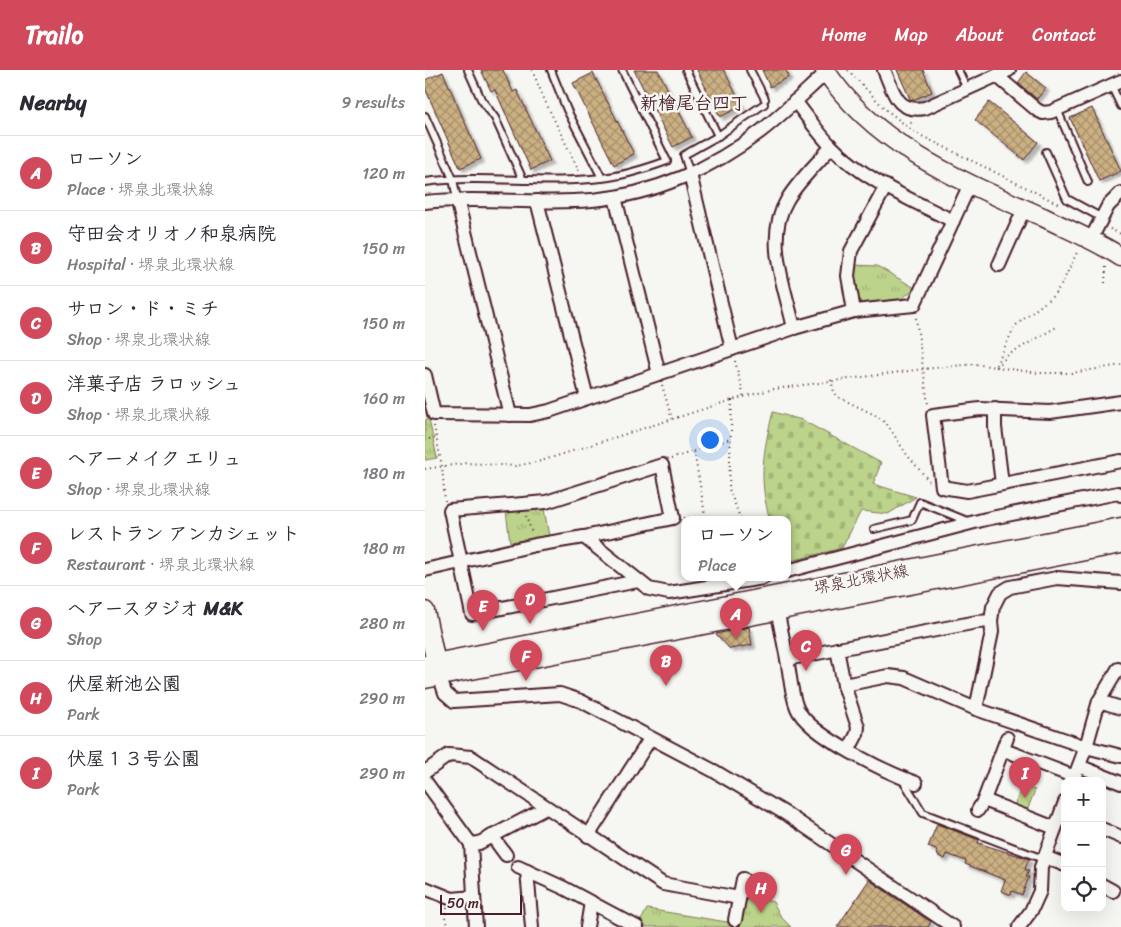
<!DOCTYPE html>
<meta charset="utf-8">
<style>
:root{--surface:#fff;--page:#f2f2f3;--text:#2b2b33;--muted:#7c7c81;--line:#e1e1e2;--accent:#d1495b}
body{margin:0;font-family:Sriracha,"Klee One",sans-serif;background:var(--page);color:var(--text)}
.controls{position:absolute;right:15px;bottom:15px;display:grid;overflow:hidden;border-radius:10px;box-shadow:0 5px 20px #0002}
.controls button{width:45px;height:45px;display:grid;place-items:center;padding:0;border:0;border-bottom:1px solid var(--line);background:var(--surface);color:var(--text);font:25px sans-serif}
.scale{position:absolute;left:15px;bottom:12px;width:82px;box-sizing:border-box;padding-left:5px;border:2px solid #4a1f2b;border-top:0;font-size:14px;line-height:18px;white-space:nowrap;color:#4a1f2b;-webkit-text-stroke:4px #f6f6f2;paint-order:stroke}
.you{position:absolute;left:284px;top:369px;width:18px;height:18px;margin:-12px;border:4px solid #fff;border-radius:50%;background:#1a73e8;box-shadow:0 0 0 8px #1a73e833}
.badge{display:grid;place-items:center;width:32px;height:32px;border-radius:50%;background:var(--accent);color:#fff;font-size:16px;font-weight:700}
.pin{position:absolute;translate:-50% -41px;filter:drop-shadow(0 1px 2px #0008)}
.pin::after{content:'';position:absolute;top:26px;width:18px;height:15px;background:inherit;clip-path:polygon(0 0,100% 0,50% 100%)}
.popup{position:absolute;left:256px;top:446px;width:110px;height:65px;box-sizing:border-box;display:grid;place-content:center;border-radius:10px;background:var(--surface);filter:drop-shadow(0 1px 4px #0005);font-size:16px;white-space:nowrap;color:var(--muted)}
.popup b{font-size:19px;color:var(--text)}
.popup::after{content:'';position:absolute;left:50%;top:100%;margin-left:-10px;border:10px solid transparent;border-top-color:var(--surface)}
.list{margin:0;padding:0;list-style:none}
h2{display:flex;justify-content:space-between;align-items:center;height:65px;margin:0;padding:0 20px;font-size:21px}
h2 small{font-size:16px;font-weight:400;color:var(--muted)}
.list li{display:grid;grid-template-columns:32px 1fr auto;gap:15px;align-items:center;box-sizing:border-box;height:75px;padding:0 20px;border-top:1px solid var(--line)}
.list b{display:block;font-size:19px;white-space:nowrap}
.list p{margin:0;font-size:16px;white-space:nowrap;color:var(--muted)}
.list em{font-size:16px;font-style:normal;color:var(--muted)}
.icon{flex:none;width:28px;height:28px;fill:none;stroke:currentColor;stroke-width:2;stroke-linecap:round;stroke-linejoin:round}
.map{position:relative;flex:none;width:696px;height:857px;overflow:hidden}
header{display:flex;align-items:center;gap:30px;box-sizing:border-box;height:70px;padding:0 25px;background:var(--accent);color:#fff}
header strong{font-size:24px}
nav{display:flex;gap:28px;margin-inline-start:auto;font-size:18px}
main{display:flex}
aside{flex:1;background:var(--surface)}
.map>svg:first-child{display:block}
.cemetery{fill:url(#cemetery-stones);stroke:#82795a}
.park{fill:url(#park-tufts);stroke:#82795a}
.building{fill:url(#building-cross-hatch);stroke:#4a1f2b;filter:url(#shadow)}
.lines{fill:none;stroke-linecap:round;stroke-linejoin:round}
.lane-casing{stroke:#4a1f2b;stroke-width:10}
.street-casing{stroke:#4a1f2b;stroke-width:16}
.secondary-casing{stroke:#4a1f2b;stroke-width:21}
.path{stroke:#4a1f2b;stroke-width:2;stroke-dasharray:1 4;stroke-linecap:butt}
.lane{stroke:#f6f6f2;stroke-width:6}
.street{stroke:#f6f6f2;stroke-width:12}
.secondary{stroke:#f6f6f2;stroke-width:18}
.labels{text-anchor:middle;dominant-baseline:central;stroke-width:5;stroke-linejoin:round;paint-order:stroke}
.street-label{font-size:16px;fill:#4a1f2b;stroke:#f6f6f2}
.neighbourhood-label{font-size:18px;font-weight:bold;fill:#4a1f2b;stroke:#f6f6f2}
</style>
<header>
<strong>Trailo</strong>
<nav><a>Home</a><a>Map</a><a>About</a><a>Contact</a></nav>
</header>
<main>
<aside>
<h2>Nearby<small>9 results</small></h2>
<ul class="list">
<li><span class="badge">A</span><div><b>ローソン</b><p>Place · 堺泉北環状線</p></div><em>120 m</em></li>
<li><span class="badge">B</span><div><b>守田会オリオノ和泉病院</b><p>Hospital · 堺泉北環状線</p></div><em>150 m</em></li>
<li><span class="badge">C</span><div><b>サロン・ド・ミチ</b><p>Shop · 堺泉北環状線</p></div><em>150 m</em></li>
<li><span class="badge">D</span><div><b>洋菓子店 ラロッシュ</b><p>Shop · 堺泉北環状線</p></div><em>160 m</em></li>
<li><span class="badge">E</span><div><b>ヘアーメイク エリュ</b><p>Shop · 堺泉北環状線</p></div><em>180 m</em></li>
<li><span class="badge">F</span><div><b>レストラン アンカシェット</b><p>Restaurant · 堺泉北環状線</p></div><em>180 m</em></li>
<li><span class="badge">G</span><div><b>ヘアースタジオ M&amp;K</b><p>Shop</p></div><em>280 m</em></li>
<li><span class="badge">H</span><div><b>伏屋新池公園</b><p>Park</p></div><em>290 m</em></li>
<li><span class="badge">I</span><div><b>伏屋１３号公園</b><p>Park</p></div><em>290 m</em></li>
</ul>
</aside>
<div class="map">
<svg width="696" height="857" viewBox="0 0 696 857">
<defs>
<pattern id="cemetery-stones" width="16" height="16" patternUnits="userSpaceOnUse" patternTransform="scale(1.25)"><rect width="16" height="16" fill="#bbd38a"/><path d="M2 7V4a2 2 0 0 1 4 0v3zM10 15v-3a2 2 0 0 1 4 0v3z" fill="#a2b577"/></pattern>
<pattern id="park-tufts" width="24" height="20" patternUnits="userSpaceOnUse" patternTransform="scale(1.25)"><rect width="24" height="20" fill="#bbd38a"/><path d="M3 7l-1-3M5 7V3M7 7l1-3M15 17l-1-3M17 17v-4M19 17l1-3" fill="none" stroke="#a2b577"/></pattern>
<pattern id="building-cross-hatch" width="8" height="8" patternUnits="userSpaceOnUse" patternTransform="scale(1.25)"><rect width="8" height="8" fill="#cbb182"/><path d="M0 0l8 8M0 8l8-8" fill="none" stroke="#a78f6b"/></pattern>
<filter id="shadow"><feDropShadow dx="3.5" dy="3.5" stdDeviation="1" flood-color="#0004"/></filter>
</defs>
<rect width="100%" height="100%" fill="#f6f6f2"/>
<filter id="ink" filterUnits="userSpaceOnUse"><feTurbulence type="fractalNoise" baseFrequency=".02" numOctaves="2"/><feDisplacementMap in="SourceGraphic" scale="10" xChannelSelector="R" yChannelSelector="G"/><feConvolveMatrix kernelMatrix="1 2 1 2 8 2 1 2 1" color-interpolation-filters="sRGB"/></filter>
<g filter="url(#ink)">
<path class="cemetery" d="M 348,342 L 377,350 L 456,393 L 448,414 L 491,427 L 463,444 L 436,441 L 417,478 L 362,492 L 362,450 L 345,450 C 333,410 338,381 348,342 Z"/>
<g class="park">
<path d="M 429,195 L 452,196 L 490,218 L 474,231 L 437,234 L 433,229 Z"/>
<path d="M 4,349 L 12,388 L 0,390 L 0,350 Z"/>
<path d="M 119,439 L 124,466 L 85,472 L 81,441 Z"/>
<path d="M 597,716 L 610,720 L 602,741 L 589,736 Z"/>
<path d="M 320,824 L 348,832 L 356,847 L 366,857 L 219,857 L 214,854 L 222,839 L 314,854 Z"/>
</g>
<g class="building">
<path d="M 56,0 L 78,0 L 88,22 L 92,20 L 125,91 L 106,100 L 70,20 L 66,21 Z"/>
<path d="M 209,0 L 233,0 L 267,67 L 248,77 Z"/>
<path d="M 272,0 L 299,0 L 317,36 L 295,47 Z"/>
<path d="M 337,0 L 361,0 L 364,7 L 345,17 Z"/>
<path d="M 472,0 L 498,0 L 507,22 L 488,30 L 485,29 Z"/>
<path d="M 18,2 L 56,89 L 35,98 L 0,18 L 0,10 Z"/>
<path d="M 601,2 L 621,18 L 612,29 L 593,13 Z"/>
<path d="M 168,3 L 209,84 L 189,95 L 148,13 Z"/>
<path d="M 564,32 L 613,72 L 599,90 L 550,50 Z"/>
<path d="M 667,38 L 696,101 L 674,111 L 645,48 Z"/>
<path d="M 324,557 L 327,575 L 305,579 L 291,564 Z"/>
<path d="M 512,754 L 554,770 L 553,773 L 604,789 L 600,799 L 604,801 L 601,807 L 604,807 L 597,825 L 587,821 L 586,825 L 576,821 L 580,810 L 540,794 L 541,791 L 522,784 L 520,789 L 513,786 L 511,780 L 503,777 Z"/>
<path d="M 444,810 L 506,852 L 503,857 L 412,857 Z"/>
</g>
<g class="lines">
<g class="lane-casing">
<g id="lane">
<path d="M 43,0 L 56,29 L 70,48 L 98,110"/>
<path d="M 126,0 L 142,40 L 177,108"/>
<path d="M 261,0 L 293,66"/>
<path d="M 325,0 L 340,29"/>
<path d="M 533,0 L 542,19"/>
<path d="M 686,15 L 696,36"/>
<path d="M 632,39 L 663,112"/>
<path d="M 0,46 L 28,109 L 32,129"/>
<path d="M 621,82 L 642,129 L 677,148"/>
<path d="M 265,104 L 259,85 L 293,66 L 339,34"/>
<path d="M 0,112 C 58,104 117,115 176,108 C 199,106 220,99 242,91 L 197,0"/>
<path d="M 449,459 L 487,450 L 495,432 L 542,451"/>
<path d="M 478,710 L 498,743 L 618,789"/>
</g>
</g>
<g class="street-casing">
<g id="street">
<path d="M 459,0 C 469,22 471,43 500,38 L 584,0"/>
<path d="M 572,6 L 612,40 L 618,43 L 626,42 L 696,11"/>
<path d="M 370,31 C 382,46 393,63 406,76 C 439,110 487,130 528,151"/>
<path d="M 265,104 L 307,279"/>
<path d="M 190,127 L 234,304"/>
<path d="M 32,129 L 85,345"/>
<path d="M 112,131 L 162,328"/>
<path d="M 0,132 C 55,126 111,135 167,130 C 228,125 288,98 336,61 C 359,43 380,22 401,3"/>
<path d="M 666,169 L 683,136 L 696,123"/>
<path d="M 574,195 L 599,139"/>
<path d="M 429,241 L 423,206 L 426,181 L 461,116"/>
<path d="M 369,258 C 360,217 339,169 362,130 C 373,111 392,94 406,77"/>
<path d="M 0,305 L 9,344 L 105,345 L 124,341 L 369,258 L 429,241 L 489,235 L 545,114"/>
<path d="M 696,332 L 625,342 L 555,339 L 508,345 L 517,417 L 542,421 L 696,391"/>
<path d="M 570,339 L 570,357 L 577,414"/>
<path d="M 159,467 L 248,448 L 237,395 L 121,432 L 25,440 L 47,544 L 213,511"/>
<path d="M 0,500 L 110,475 L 159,467 L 224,519 L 244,523 L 338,508"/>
<path d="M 362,501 L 561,449 L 693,423 L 696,425"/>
<path d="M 351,534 L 362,589 L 552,552 L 566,551 L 568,537 L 575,523 L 585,517 L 632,508 L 696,513"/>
<path d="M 412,579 L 419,615 L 463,606 L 479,608 L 551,639 L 661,677 L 696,686"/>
<path d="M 362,589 C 365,604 366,624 372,638 C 383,665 463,703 491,713"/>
<path d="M 12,599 L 20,623 L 29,631 L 135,624 L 156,631 L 289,701 L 363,745 L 528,857"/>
<path d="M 419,615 L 433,657 L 432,664 L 424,679"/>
<path d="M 674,631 L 696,638"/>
<path d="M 551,639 L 567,562 L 566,551"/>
<path d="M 579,680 L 650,707"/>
<path d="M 654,696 L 696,713"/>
<path d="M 0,702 L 24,685 L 46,687 L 238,814 L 314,828"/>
<path d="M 0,711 L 46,774"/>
<path d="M 648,711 L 661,677 L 674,631 L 693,599"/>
<path d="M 559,730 L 630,758"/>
<path d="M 553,740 L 559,730 L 582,668"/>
<path d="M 677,759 L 696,767"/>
<path d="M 67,766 L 81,785"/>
<path d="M 163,766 L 225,669"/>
<path d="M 620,787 L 640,795"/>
<path d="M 93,797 L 139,818 L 212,857"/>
<path d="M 102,801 L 107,857"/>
<path d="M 677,815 L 688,821"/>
<path d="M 0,818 L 27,829 L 49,827"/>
<path d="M 310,850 L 318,809"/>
<path d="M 51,857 L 46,774 L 54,773 L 121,738"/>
<path d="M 162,857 L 166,832"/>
<path d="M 594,857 L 606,841 L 615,821 L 616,797 L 640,732"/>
</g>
</g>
<g class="secondary-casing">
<g id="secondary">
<path d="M 400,0 C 451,77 537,111 618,147 C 644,160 672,171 696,187"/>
<path d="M 0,541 L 11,593"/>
<path d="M 0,595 L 696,457"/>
<path d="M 0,609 L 696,474"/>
</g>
</g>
<g class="path">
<path d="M 107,0 L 120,31 L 154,101"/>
<path d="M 423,0 L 459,38 L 489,62 L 636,135"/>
<path d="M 481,55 L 490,51"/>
<path d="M 685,159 L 696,164"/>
<path d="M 680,213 L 681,195"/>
<path d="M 491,248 L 503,334"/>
<path d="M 310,291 L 319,327"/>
<path d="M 571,295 L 590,256 L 628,226 L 637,214 L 653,180"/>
<path d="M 572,297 L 583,285 L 633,256"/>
<path d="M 406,310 L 409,322 L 413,327 L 452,346 L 462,354 L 482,385 L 504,411"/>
<path d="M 237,315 L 247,349"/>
<path d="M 307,330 L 304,419 L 316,450"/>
<path d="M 9,356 L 17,396 L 20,431"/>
<path d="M 4,369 L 11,368"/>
<path d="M 269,381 L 305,369"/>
<path d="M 246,389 L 269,381 L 281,450"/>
<path d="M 0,399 L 42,393 L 91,396 L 116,391 L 307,330 L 349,319 L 498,299 L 549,294 L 614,303 L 647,303 L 696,295"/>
<path d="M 101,446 L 107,463"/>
<path d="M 259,448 L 281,447"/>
<path d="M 22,838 L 20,849 L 25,857"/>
</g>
<use href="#lane" class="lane"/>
<use href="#street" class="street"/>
<use href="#secondary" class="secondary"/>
</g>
</g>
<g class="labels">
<g class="street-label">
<text transform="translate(436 509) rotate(-11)">堺泉北環状線</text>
</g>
<g class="neighbourhood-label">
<text x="269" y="33">新檜尾台四丁</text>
</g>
</g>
</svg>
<div class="controls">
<button>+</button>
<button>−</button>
<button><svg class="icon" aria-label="locate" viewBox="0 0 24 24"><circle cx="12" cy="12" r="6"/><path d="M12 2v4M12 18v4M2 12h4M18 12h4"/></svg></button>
</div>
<div class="scale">50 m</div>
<div class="you"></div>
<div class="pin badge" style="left:311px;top:569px">A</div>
<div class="popup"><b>ローソン</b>Place</div>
<div class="pin badge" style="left:241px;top:616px">B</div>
<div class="pin badge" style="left:381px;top:601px">C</div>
<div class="pin badge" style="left:105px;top:554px">D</div>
<div class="pin badge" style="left:58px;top:561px">E</div>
<div class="pin badge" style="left:101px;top:611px">F</div>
<div class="pin badge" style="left:421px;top:805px">G</div>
<div class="pin badge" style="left:336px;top:843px">H</div>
<div class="pin badge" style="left:600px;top:728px">I</div>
</div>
</main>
